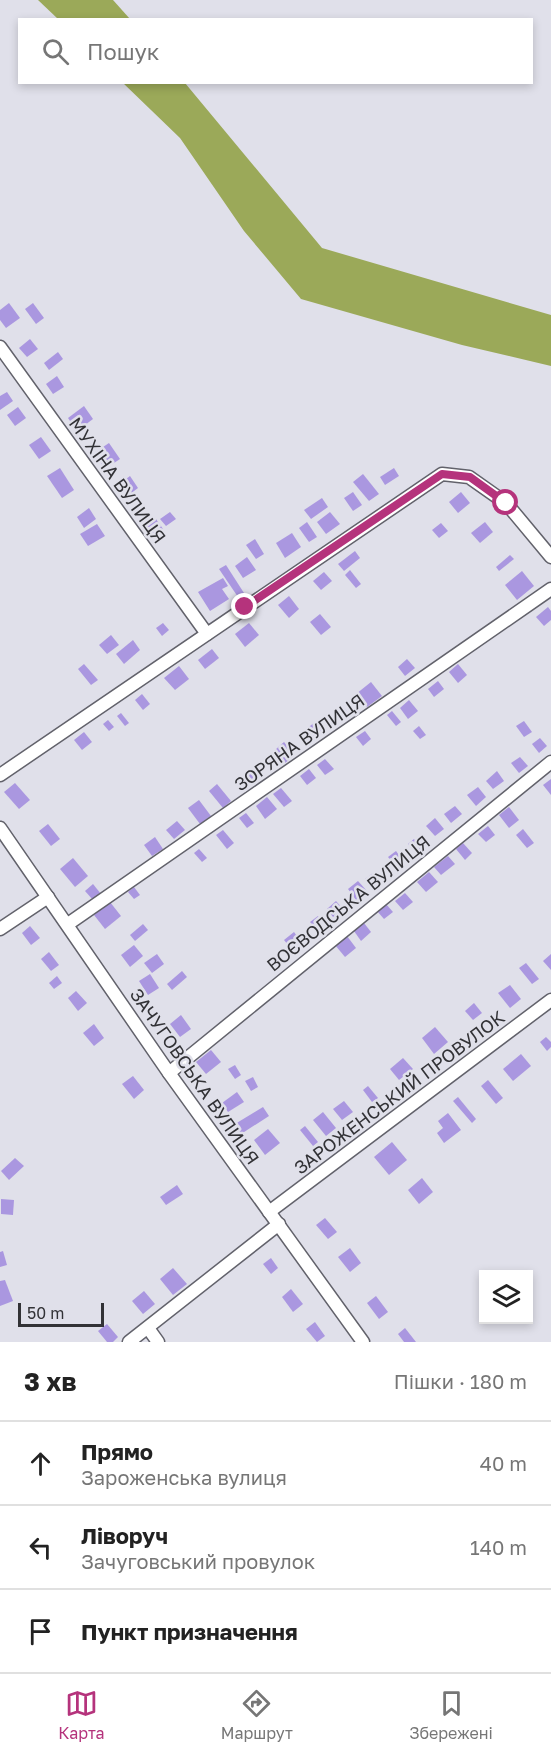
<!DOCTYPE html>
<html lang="uk">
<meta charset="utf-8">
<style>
:root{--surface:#fff;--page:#f6f6f6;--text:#222;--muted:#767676;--line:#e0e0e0;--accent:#b5337c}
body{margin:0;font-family:"Golos Text",sans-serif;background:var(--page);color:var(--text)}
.controls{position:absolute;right:18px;bottom:18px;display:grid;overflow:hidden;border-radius:0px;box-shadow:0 3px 9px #0003}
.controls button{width:54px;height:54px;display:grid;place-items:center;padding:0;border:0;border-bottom:2px solid var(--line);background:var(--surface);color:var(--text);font:30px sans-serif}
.scale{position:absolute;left:18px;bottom:15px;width:86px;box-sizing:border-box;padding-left:6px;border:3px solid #323236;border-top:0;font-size:16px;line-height:21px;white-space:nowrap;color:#323236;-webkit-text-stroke:4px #e0e0ea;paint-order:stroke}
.stop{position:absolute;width:18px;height:18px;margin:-14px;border:4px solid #b5337c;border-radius:50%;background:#fff}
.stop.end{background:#b5337c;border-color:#fff;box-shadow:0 2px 6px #0008}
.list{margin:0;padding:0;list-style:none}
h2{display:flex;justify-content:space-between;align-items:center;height:78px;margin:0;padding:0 24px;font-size:26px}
h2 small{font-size:20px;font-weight:400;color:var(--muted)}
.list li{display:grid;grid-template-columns:39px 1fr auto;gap:18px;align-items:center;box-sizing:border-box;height:84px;padding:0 24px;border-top:2px solid var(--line)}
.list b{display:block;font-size:22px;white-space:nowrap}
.list p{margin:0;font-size:20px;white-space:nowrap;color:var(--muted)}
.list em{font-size:20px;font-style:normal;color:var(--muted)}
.icon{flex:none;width:33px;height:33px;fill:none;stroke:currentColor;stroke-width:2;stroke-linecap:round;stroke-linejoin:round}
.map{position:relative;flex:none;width:551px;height:1342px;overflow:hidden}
.search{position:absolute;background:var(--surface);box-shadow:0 3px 9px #0003;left:18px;right:18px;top:18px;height:66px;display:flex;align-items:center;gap:15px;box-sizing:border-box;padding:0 21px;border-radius:0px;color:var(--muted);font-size:22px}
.sheet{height:330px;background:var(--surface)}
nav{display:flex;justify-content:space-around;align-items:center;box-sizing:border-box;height:84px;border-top:2px solid var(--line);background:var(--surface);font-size:16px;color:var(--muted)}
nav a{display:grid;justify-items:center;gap:3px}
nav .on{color:var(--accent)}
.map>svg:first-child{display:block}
.forest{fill:#9ba959}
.building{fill:#aa97e0}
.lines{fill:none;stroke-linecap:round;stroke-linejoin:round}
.street-casing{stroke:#62626b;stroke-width:15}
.street{stroke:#fff;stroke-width:12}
.route{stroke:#b5337c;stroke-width:8}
.labels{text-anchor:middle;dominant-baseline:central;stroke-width:5;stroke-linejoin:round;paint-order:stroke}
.street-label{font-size:18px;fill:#323236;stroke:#e0e0ea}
</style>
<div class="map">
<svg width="551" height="1342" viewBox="0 0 551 1342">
<rect width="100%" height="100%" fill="#e0e0ea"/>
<g class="forest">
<path d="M 38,0 L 113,0 L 130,19 L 58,19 Z"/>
<path d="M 123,83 L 185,83 L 322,248 L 551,315 L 551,366 L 462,345 L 301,299 L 244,231 L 180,138 Z"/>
</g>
<g class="building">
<path d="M 9,303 L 20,318 L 6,328 L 0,320 L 0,310 Z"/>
<path d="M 33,303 L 44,318 L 36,324 L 25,309 Z"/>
<path d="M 30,339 L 38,349 L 27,357 L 19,348 Z"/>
<path d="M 58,352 L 63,359 L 49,370 L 44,363 Z"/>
<path d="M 57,376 L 64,387 L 53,394 L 46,384 Z"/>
<path d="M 7,392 L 13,401 L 0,410 L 0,396 Z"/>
<path d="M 84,406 L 93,419 L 77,431 L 68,418 Z"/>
<path d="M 18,407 L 26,418 L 15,426 L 7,415 Z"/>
<path d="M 41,437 L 51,451 L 39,459 L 29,445 Z"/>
<path d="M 109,443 L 120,459 L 105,469 L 94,453 Z"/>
<path d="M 60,468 L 74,490 L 62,498 L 47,476 Z"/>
<path d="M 394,468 L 399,476 L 385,485 L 380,477 Z"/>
<path d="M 363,474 L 379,494 L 369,501 L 353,482 Z"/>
<path d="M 130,476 L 138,488 L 126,497 L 118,485 Z"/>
<path d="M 353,492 L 362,505 L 353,511 L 344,498 Z"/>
<path d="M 461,492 L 470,503 L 458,513 L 449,502 Z"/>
<path d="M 322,498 L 328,507 L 311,519 L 304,510 Z"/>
<path d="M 89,508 L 96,519 L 84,528 L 77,517 Z"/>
<path d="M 170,512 L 176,519 L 166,526 L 160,519 Z"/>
<path d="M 330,512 L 340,524 L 326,534 L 317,522 Z"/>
<path d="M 156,519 L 163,529 L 153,535 L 146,525 Z"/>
<path d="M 307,522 L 317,537 L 309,542 L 299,528 Z"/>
<path d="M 485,522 L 493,532 L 480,543 L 471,533 Z"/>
<path d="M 441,523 L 448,531 L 439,538 L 432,530 Z"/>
<path d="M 97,524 L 105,536 L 88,546 L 80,534 Z"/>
<path d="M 292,533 L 301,547 L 285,558 L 276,543 Z"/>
<path d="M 255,539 L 264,554 L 256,559 L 246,545 Z"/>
<path d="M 355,551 L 360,558 L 344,571 L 338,564 Z"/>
<path d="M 510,555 L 514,559 L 499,571 L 496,567 Z"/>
<path d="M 247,557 L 256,570 L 243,578 L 235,566 Z"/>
<path d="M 226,565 L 244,593 L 238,597 L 219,569 Z"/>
<path d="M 350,570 L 361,584 L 356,588 L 345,575 Z"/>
<path d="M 522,571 L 534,586 L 517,600 L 505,585 Z"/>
<path d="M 324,572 L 332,581 L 321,590 L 313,581 Z"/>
<path d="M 223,578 L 228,586 L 222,589 L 229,599 L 210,611 L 198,592 Z"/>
<path d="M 289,596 L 299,609 L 289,618 L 278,605 Z"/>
<path d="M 548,607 L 551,611 L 551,620 L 544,626 L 536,617 Z"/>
<path d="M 320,614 L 331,627 L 321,635 L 310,622 Z"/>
<path d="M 163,623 L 169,630 L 162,636 L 156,628 Z"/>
<path d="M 249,623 L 259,635 L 245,647 L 235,634 Z"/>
<path d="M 111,635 L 119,645 L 107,654 L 99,645 Z"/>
<path d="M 133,640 L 140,650 L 124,664 L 116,654 Z"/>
<path d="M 212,649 L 219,658 L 205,669 L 198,660 Z"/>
<path d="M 407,659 L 415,668 L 405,676 L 398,667 Z"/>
<path d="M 84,664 L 98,680 L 91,685 L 78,669 Z"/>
<path d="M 458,664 L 467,675 L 458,683 L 449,672 Z"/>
<path d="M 179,666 L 189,679 L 175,690 L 164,678 Z"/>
<path d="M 438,681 L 444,689 L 434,697 L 428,689 Z"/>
<path d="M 371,682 L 382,696 L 367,707 L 356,694 Z"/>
<path d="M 142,694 L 150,704 L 143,710 L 135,700 Z"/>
<path d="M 409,700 L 418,711 L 408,719 L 400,708 Z"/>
<path d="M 342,705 L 349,714 L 340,721 L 333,712 Z"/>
<path d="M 392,711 L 401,722 L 396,726 L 387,715 Z"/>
<path d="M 121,713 L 129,723 L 125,726 L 117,716 Z"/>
<path d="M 108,720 L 114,727 L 109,731 L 103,724 Z"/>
<path d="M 524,721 L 532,732 L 524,737 L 516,726 Z"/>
<path d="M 315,722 L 323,733 L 313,741 L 305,730 Z"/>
<path d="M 419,726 L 426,735 L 420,739 L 413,731 Z"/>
<path d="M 365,731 L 371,739 L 363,746 L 356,737 Z"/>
<path d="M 84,732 L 92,742 L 82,750 L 74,740 Z"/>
<path d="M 540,738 L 547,746 L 539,753 L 532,744 Z"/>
<path d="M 284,742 L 295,755 L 285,763 L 275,750 Z"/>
<path d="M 520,757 L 528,766 L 519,773 L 511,763 Z"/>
<path d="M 325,759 L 334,769 L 325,775 L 317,765 Z"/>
<path d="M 251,768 L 259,779 L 252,785 L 243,775 Z"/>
<path d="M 309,769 L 316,778 L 307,785 L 300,776 Z"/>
<path d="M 497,771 L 504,781 L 493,789 L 486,781 Z"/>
<path d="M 551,779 L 551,795 L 543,785 Z"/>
<path d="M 15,783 L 30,800 L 19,809 L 4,792 Z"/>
<path d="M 217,784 L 231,801 L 223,808 L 209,791 Z"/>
<path d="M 478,787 L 486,797 L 476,806 L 467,795 Z"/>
<path d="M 281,788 L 292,801 L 284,807 L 273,794 Z"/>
<path d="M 267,797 L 277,809 L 265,819 L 256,806 Z"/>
<path d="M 199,800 L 211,816 L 200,824 L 188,808 Z"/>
<path d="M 455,806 L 462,814 L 451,823 L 444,814 Z"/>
<path d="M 509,807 L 519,820 L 509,828 L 499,815 Z"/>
<path d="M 246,813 L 254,823 L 247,828 L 239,818 Z"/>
<path d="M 435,818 L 444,829 L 435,836 L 426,826 Z"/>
<path d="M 177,821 L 185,830 L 174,839 L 166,830 Z"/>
<path d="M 48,824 L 60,839 L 51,846 L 39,831 Z"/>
<path d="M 488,826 L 495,835 L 486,842 L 478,834 Z"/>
<path d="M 523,829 L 534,843 L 527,848 L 516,835 Z"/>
<path d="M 223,830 L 234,843 L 227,849 L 216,835 Z"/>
<path d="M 155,837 L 163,849 L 152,856 L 144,845 Z"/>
<path d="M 414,839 L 422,848 L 415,853 L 408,844 Z"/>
<path d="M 463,843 L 472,853 L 465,860 L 456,849 Z"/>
<path d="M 199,849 L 207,858 L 202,862 L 194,853 Z"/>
<path d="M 396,851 L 404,862 L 397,868 L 388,857 Z"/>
<path d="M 448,856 L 455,864 L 441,875 L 434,867 Z"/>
<path d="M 73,858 L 88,876 L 75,887 L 60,869 Z"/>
<path d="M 429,872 L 438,882 L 426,892 L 417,882 Z"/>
<path d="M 373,873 L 380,881 L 372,888 L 365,879 Z"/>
<path d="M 358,881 L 367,891 L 356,900 L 348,889 Z"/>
<path d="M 93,884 L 101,894 L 93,900 L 85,891 Z"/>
<path d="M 134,887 L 140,895 L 134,899 L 128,892 Z"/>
<path d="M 405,893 L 413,902 L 403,910 L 395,901 Z"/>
<path d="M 336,901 L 343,909 L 333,917 L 327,909 Z"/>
<path d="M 110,902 L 121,916 L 105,929 L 94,915 Z"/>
<path d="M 386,904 L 393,912 L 384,919 L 377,911 Z"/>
<path d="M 318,916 L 324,924 L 317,930 L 310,922 Z"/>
<path d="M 364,923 L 371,932 L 361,941 L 354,931 Z"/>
<path d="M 143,924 L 148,930 L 135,941 L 130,935 Z"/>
<path d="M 30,926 L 40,938 L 31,945 L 22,933 Z"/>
<path d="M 294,932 L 302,943 L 292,950 L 284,940 Z"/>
<path d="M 347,936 L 356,948 L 345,957 L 335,945 Z"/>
<path d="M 134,945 L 143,956 L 130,967 L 121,955 Z"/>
<path d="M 49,952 L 59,965 L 51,971 L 41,959 Z"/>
<path d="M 157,954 L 164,964 L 152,973 L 144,963 Z"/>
<path d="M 551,954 L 551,970 L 543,961 Z"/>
<path d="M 526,963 L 539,979 L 532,984 L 519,968 Z"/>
<path d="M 182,971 L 187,977 L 172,990 L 167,984 Z"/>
<path d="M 150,974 L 159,988 L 148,995 L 139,981 Z"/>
<path d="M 57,976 L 62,983 L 54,989 L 49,983 Z"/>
<path d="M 510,985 L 521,999 L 510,1008 L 498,993 Z"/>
<path d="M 76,991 L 87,1003 L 78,1011 L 68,998 Z"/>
<path d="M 474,1003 L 482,1013 L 473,1020 L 465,1011 Z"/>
<path d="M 181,1015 L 191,1029 L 180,1037 L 170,1024 Z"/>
<path d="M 94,1024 L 104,1038 L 94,1046 L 83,1033 Z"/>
<path d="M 435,1027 L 448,1042 L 434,1054 L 422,1038 Z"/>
<path d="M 546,1037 L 551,1042 L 551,1047 L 547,1051 L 540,1042 Z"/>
<path d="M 211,1050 L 221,1062 L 206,1074 L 196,1062 Z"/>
<path d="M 521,1054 L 531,1066 L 513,1081 L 503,1069 Z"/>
<path d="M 403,1058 L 413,1069 L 399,1080 L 390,1069 Z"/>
<path d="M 235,1065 L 241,1075 L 235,1079 L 228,1069 Z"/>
<path d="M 133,1076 L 144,1090 L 134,1099 L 122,1084 Z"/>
<path d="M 253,1077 L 258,1087 L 251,1091 L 245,1081 Z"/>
<path d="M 488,1080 L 503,1098 L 496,1104 L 481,1086 Z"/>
<path d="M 368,1086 L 378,1098 L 372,1102 L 363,1090 Z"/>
<path d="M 237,1092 L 244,1102 L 228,1112 L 222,1103 Z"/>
<path d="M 458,1097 L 476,1119 L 472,1123 L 453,1101 Z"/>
<path d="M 344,1101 L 353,1112 L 342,1120 L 333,1109 Z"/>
<path d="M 263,1107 L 269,1116 L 241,1134 L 235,1124 Z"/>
<path d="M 323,1112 L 336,1128 L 326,1136 L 313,1120 Z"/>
<path d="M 448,1113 L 461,1130 L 444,1143 L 437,1133 L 443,1128 L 438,1121 Z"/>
<path d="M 305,1126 L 318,1142 L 313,1146 L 300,1130 Z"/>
<path d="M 268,1129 L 280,1143 L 265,1155 L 254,1140 Z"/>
<path d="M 392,1142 L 407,1160 L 389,1175 L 374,1157 Z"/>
<path d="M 15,1158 L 24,1166 L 9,1180 L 1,1171 Z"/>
<path d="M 422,1178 L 433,1192 L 419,1204 L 408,1190 Z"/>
<path d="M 177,1185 L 183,1194 L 166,1205 L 160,1197 Z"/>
<path d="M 1,1199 L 14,1200 L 13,1215 L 1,1214 Z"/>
<path d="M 325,1218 L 337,1232 L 328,1239 L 316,1225 Z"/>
<path d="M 350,1248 L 361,1263 L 350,1272 L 338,1257 Z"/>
<path d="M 3,1251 L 7,1265 L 0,1267 L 0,1252 Z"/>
<path d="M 271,1258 L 278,1268 L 271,1274 L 263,1264 Z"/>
<path d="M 173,1268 L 187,1284 L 173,1295 L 160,1279 Z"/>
<path d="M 5,1280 L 13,1301 L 0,1306 L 0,1281 Z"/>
<path d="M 291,1289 L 303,1304 L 293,1312 L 282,1297 Z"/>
<path d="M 144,1291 L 155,1304 L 143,1314 L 132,1301 Z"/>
<path d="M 376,1296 L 388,1312 L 379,1319 L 367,1303 Z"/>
<path d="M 315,1322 L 325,1336 L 317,1342 L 306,1329 Z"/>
<path d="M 107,1324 L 118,1337 L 113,1342 L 107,1342 L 98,1331 Z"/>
<path d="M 405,1328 L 416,1342 L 404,1342 L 398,1334 Z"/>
</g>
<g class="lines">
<g class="street-casing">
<g id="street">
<path d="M 0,347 L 207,634"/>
<path d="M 0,775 L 442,474 L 469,477 L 506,503 L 551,557"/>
<path d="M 0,828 L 169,1073 L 363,1342"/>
<path d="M 68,924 L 551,589"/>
<path d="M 0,929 L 48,897"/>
<path d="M 169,1073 L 551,762"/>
<path d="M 269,1212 L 551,1000"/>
<path d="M 148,1328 L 158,1342"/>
<path d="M 129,1342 L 279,1224"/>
</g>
</g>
<use href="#street" class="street"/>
</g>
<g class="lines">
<path class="route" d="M 245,607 L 442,474 L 470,477 L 506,503"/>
</g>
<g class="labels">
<g class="street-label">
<text transform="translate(118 480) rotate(54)">МУХІНА ВУЛИЦЯ</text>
<text transform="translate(299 742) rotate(-35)">ЗОРЯНА ВУЛИЦЯ</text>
<text transform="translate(348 903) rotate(-39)">ВОЄВОДСЬКА ВУЛИЦЯ</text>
<text transform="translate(195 1076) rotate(55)">ЗАЧУГОВСЬКА ВУЛИЦЯ</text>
<text transform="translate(399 1092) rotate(-37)">ЗАРОЖЕНСЬКИЙ ПРОВУЛОК</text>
</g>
</g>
</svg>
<div class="controls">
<button><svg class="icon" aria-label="layers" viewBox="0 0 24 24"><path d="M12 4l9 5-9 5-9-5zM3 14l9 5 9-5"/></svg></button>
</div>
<div class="scale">50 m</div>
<div class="stop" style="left:506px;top:503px"></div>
<div class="stop end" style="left:245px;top:607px"></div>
<div class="search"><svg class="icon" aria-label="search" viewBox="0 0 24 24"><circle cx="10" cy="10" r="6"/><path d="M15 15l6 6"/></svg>Пошук</div>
</div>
<section class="sheet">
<h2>3 хв<small>Пішки · 180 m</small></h2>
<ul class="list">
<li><svg class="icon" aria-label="ahead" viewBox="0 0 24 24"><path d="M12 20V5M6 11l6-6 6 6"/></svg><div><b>Прямо</b><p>Зароженська вулиця</p></div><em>40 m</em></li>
<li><svg class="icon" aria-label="left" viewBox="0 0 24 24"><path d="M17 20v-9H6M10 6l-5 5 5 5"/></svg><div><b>Ліворуч</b><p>Зачуговський провулок</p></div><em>140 m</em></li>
<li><svg class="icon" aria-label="arrive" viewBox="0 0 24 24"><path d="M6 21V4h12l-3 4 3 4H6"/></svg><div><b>Пункт призначення</b></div></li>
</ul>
</section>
<nav>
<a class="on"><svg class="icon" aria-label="map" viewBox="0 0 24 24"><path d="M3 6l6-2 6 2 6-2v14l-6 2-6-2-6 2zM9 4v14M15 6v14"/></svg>Карта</a>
<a><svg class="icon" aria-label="directions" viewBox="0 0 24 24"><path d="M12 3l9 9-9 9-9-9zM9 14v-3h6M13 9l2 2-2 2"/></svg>Маршрут</a>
<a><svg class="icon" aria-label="saved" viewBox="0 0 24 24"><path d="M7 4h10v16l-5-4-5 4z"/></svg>Збережені</a>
</nav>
